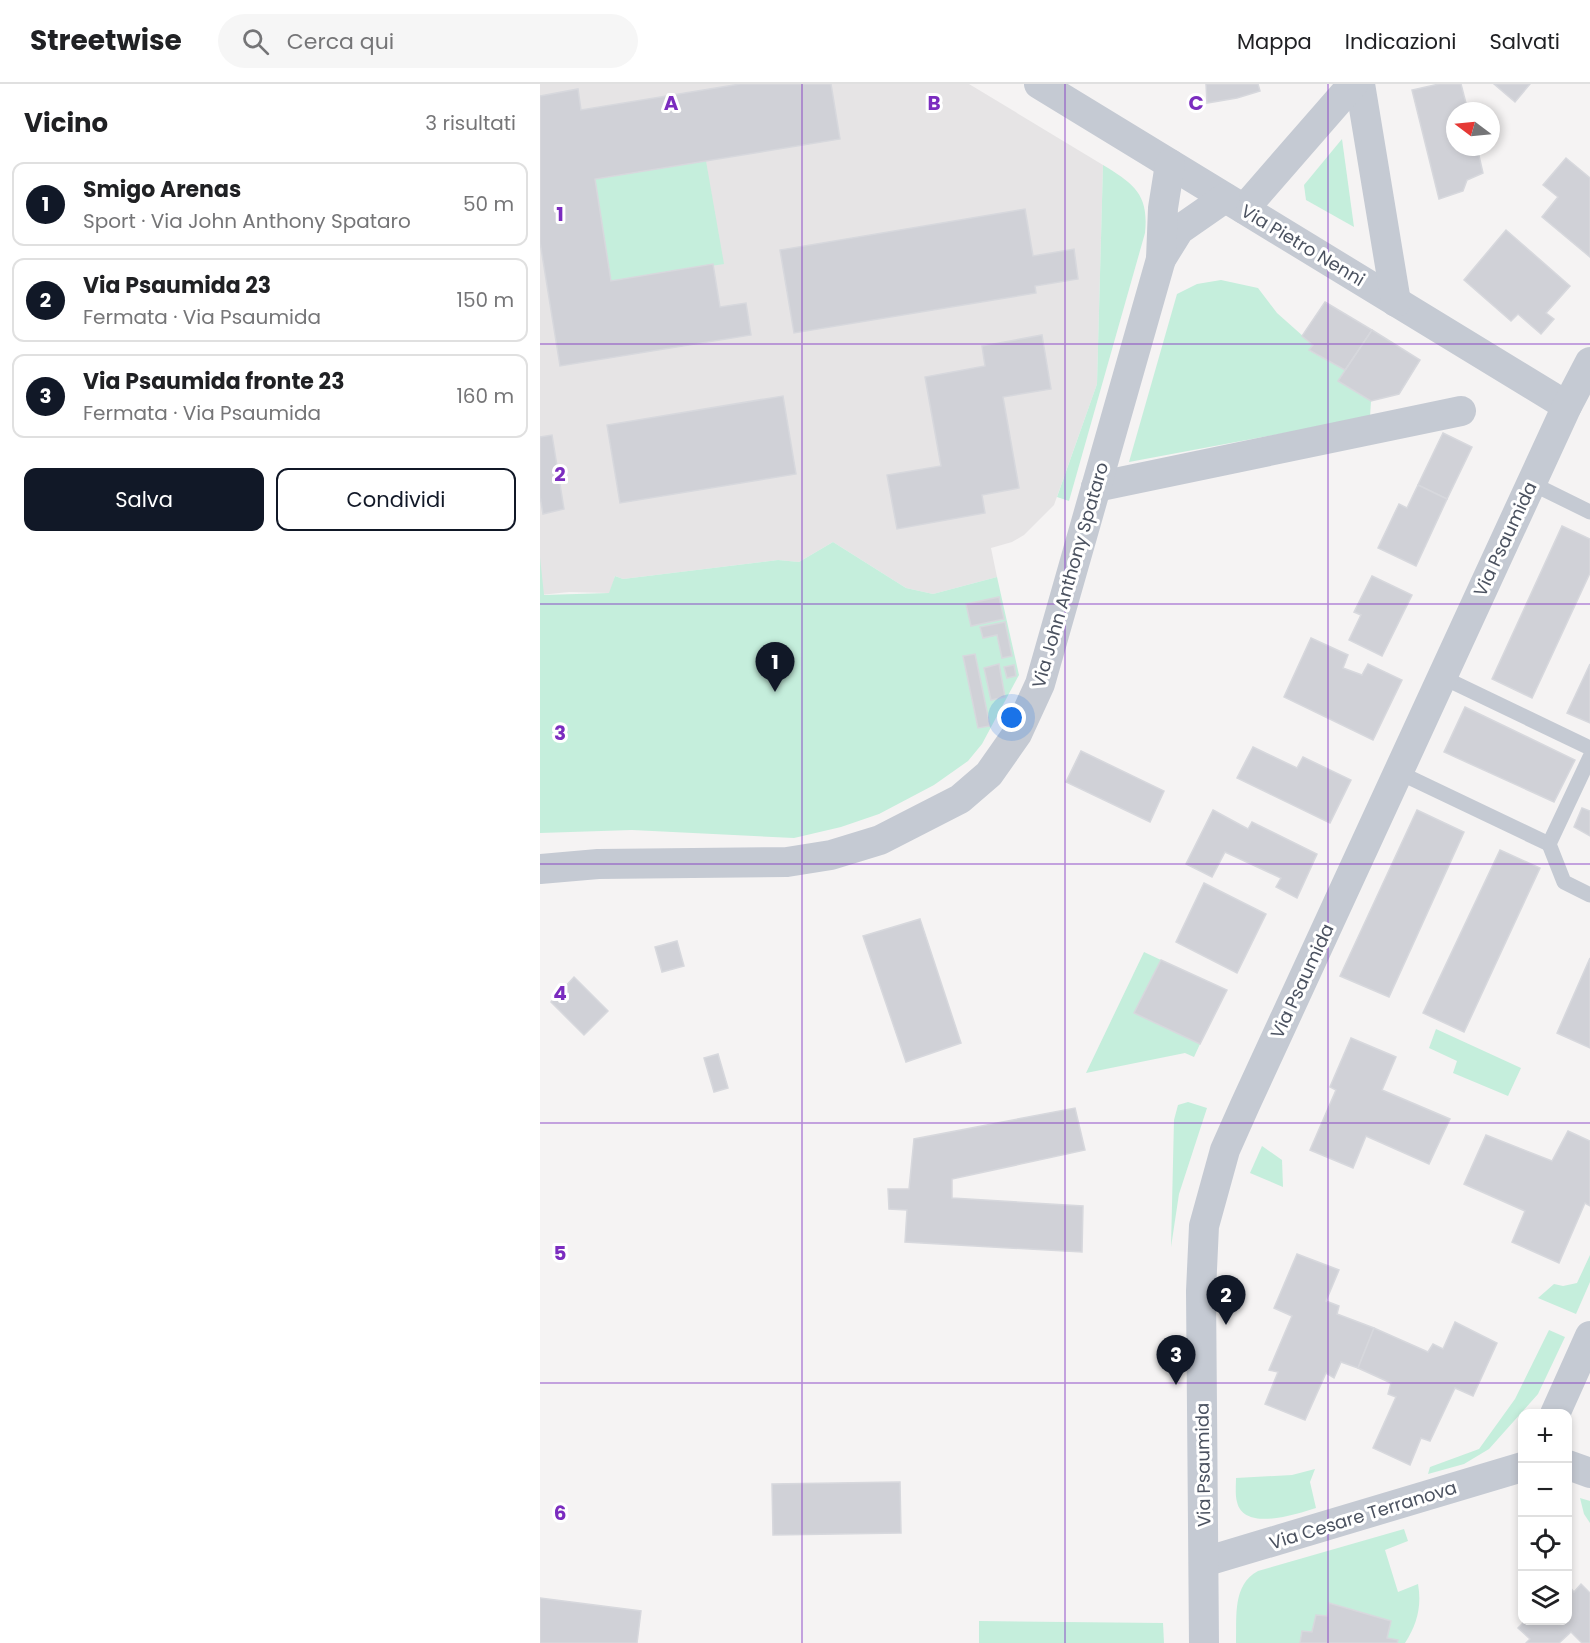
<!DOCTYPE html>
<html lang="it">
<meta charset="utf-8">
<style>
:root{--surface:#fff;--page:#f6f6f6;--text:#202124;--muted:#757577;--line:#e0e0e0;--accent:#111827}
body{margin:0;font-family:Poppins,sans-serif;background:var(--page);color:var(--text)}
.controls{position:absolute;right:18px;bottom:18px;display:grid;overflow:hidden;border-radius:12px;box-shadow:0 3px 9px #0003}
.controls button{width:54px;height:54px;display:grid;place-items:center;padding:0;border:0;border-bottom:2px solid var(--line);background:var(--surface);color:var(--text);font:30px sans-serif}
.compass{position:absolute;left:906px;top:18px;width:54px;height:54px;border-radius:50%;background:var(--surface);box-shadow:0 3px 9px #0003;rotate:286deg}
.you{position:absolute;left:472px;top:634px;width:21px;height:21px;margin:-15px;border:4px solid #fff;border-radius:50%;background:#1a73e8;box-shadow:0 0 0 9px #1a73e833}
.badge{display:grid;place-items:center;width:39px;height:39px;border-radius:50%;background:var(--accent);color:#fff;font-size:20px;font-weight:700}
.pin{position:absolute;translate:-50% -50px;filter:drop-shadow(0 2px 3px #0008)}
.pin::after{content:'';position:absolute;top:32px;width:21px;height:18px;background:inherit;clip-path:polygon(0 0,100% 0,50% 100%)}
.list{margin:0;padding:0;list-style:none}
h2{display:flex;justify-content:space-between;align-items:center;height:78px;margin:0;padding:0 24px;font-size:26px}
h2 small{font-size:20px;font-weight:400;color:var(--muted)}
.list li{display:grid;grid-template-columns:39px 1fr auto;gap:18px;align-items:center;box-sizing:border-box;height:84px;margin:0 12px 12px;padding:0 12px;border:2px solid var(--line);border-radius:12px}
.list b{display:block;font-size:22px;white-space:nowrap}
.list p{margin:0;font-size:20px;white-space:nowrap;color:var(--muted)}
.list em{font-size:20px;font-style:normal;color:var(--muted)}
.actions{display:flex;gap:12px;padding:18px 24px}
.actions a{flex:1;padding:14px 0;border:2px solid var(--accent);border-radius:12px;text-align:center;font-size:21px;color:var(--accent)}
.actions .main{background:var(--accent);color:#fff}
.icon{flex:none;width:33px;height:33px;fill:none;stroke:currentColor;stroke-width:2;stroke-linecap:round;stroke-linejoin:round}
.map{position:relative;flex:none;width:1050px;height:1559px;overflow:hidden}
header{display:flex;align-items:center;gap:36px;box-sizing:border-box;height:84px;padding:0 30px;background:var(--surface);border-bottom:2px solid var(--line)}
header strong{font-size:28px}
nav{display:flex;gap:33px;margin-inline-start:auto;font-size:21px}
.search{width:420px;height:54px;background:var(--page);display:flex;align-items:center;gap:15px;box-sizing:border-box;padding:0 21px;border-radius:33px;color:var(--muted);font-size:22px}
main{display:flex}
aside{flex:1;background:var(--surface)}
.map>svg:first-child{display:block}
.education{fill:#e6e4e5}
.green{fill:#c5eedc}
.building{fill:#d0d1d7;stroke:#d7d8dd;stroke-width:1.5}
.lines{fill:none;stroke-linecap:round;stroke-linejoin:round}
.service{stroke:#c5cad3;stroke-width:15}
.minor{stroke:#c5cad3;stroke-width:30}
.grid{fill:none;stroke:#7b2cbf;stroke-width:1.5;stroke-opacity:0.55}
.labels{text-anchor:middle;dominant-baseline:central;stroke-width:6;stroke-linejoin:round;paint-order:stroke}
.street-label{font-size:18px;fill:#4b5260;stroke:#fff}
.grid-label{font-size:20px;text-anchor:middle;font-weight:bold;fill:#7b2cbf;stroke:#fff;stroke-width:6;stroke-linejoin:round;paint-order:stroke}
</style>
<header>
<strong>Streetwise</strong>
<div class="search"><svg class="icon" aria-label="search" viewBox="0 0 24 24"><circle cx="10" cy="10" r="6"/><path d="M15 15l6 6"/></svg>Cerca qui</div>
<nav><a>Mappa</a><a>Indicazioni</a><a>Salvati</a></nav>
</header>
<main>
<aside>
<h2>Vicino<small>3 risultati</small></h2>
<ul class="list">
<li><span class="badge">1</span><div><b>Smigo Arenas</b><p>Sport · Via John Anthony Spataro</p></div><em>50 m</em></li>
<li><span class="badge">2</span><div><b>Via Psaumida 23</b><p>Fermata · Via Psaumida</p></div><em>150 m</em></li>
<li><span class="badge">3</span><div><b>Via Psaumida fronte 23</b><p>Fermata · Via Psaumida</p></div><em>160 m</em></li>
</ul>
<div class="actions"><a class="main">Salva</a><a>Condividi</a></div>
</aside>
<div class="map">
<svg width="1050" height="1559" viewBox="0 0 1050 1559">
<rect width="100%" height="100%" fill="#f5f3f3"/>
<path class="education" d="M 0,0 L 429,0 L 563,81 L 557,300 L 514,421 L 484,451 L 472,458 L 451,464 L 457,493 L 393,510 L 366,504 L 293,458 L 259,478 L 238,476 L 83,495 L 75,492 L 70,509 L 29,508 L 0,511 Z"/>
<g class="green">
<path d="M 802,55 L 814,143 L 766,116 L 764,101 Z"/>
<path d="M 166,77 L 184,180 L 71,197 L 55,95 Z"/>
<path d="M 563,81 C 594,100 609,110 605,149 L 529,417 L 517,413 L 557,300 Z"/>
<path d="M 681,196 L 718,204 L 737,229 L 773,261 L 770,267 L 805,286 L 798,297 L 831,317 L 830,333 L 589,378 L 637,210 L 657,200 Z"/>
<path d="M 293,458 L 366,504 L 393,510 L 457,493 L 479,591 L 442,660 L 428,677 L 394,701 L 339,730 L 301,743 L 254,754 L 92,746 L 0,749 L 0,473 L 4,511 L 69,509 L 75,492 L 83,495 L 238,476 L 259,478 Z"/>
<path d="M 604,868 L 621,876 L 594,929 L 660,960 L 654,973 L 645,969 L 546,989 Z"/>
<path d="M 896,945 L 981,984 L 968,1012 L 913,989 L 917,977 L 889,964 Z"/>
<path d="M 648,1018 L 667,1024 L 639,1110 L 631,1163 L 634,1036 L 638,1021 Z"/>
<path d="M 722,1062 L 742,1076 L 743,1103 L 710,1089 Z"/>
<path d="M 1050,1171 L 1050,1198 L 1036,1230 L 998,1214 L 1014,1200 L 1023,1202 L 1037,1199 Z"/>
<path d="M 1009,1246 L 1025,1253 L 998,1310 L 949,1365 L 924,1380 L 888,1390 L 890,1383 L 939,1365 L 975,1315 Z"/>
<path d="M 775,1385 L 770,1398 L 776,1424 C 757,1430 704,1448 697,1418 C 695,1411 696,1401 696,1394 L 752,1391 Z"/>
<path d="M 1040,1414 L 1050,1417 L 1050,1439 L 1044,1430 Z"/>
<path d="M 864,1445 L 868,1457 L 845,1466 L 858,1508 L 878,1500 C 882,1522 877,1541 865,1559 L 857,1559 L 847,1554 L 851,1537 L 790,1519 L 787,1532 L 776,1531 L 772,1548 L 762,1548 L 760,1559 L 696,1559 C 697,1533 692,1501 718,1487 Z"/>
<path d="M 439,1537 L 623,1539 L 624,1559 L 439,1559 Z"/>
</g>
<g class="building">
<path d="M 200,0 L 291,0 L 300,55 L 55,95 L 71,197 L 173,180 L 180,223 L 206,219 L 211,251 L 20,282 L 0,158 L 0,12 L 38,5 L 41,26 Z"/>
<path d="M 666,0 L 718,0 L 720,7 L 697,14 L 667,19 Z"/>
<path d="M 899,0 L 921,0 L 928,27 L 915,27 L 915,63 L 937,63 L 943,89 L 927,96 L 923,107 L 899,115 L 872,6 Z"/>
<path d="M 954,0 L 990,0 L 975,18 Z"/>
<path d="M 1026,74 L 1050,94 L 1050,173 L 1002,133 L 1018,113 L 1003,101 Z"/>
<path d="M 485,125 L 493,172 L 534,165 L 538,195 L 495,202 L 496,209 L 254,249 L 240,166 Z"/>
<path d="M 966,146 L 1030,202 L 1006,229 L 1014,235 L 1001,250 L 978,230 L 971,237 L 924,196 Z"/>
<path d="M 785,218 L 832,246 L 805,286 L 769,266 L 773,261 L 762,252 Z"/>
<path d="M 832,246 L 880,276 L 859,310 L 831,317 L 798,297 Z"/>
<path d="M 502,251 L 511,305 L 463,313 L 479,404 L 442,411 L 445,429 L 357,445 L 347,391 L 401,382 L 385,293 L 445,282 L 442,262 Z"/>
<path d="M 243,312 L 256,390 L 80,419 L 67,341 Z"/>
<path d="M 903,349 L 932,363 L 907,415 L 878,401 Z"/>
<path d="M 12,351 L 24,425 L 3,430 L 0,412 L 0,353 Z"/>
<path d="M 878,401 L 907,415 L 876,482 L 838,464 L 859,420 L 867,424 Z"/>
<path d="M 1022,442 L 1050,455 L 1050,489 L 992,614 L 952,595 Z"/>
<path d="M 832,492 L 872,511 L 842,572 L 809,556 L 821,531 L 814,528 Z"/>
<path d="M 459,513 L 464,535 L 431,542 L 426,520 Z"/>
<path d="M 465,538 L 472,572 L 462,574 L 457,551 L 443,554 L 440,543 Z"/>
<path d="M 771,554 L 808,571 L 803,584 L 822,591 L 828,580 L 862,596 L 833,656 L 744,613 Z"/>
<path d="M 435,570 L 450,642 L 438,644 L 423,572 Z"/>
<path d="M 459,580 L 465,613 L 451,616 L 444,584 Z"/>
<path d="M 1050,580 L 1050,639 L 1027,629 Z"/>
<path d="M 474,581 L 476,592 L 467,594 L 464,583 Z"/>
<path d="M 925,623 L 1035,676 L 1014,718 L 904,668 Z"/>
<path d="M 713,663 L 757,684 L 763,673 L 811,696 L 790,739 L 697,694 Z"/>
<path d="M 541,667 L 624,707 L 610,738 L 526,698 Z"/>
<path d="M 1042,724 L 1050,727 L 1050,752 L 1034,743 Z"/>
<path d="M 673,726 L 708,745 L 712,738 L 777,770 L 757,814 L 736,803 L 741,794 L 685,768 L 672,793 L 646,780 Z"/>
<path d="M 877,726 L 924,748 L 849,913 L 800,892 Z"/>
<path d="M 960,766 L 1000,784 L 924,948 L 883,929 Z"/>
<path d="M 664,799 L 726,830 L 697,889 L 636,858 Z"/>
<path d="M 380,835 L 421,959 L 366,978 L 323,852 Z"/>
<path d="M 137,857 L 144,882 L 122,888 L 115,863 Z"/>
<path d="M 1050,874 L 1050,964 L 1017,949 Z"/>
<path d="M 621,876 L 687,906 L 660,960 L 594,929 Z"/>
<path d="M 34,893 L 68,927 L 44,951 L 11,918 Z"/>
<path d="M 811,954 L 856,973 L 842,1006 L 910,1035 L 889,1080 L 826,1052 L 813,1084 L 770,1066 L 796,1006 L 790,1003 Z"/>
<path d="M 178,970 L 188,1004 L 174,1008 L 164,974 Z"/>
<path d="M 535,1024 L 545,1066 L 412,1095 L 412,1114 L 543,1122 L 542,1168 L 365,1158 L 367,1126 L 349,1125 L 348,1105 L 369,1105 L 374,1055 Z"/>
<path d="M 1028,1047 L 1050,1057 L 1050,1122 L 1045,1119 L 1019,1179 L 972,1158 L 985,1127 L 924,1100 L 946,1051 L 1012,1077 Z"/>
<path d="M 757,1170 L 799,1186 L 786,1217 L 799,1222 L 797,1230 L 834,1244 L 818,1284 L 801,1278 L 794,1294 L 786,1289 L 765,1336 L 725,1320 L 738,1288 L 729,1286 L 752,1232 L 734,1224 Z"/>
<path d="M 915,1238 L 957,1259 L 933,1312 L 915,1304 L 890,1357 L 881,1354 L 870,1381 L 833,1364 L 856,1313 L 848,1310 L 851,1299 L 818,1284 L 834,1244 L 888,1268 L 893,1260 L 903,1265 Z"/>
<path d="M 360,1398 L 361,1449 L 233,1451 L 232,1400 Z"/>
<path d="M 1041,1500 L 1050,1509 L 1050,1559 L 1042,1559 L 1031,1548 L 1019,1559 L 986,1559 L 990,1555 L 978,1544 L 986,1536 L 1028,1536 L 1028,1501 L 1034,1508 Z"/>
<path d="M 0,1514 L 101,1527 L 97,1559 L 0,1559 Z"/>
<path d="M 789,1519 L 851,1537 L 847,1554 L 858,1556 L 857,1559 L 760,1559 L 762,1547 L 772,1548 L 776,1531 L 787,1532 Z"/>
</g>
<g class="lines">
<g class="service">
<path d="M 991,399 L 1050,428"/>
<path d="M 902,593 L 1050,664"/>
<path d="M 858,688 L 1009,760 L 1050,673"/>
<path d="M 1009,760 L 1024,798 L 1050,811"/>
</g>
<g class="minor">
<path d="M 499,0 L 1027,322"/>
<path d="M 820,0 L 856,218"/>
<path d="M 704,125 L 813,0"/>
<path d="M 621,175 L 639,146 L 685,114"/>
<path d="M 556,403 L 921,327"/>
<path d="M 0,785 L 58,780 L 247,778 L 291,771 L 340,756 L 420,715 L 449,690 L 477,650 L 500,600 L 621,175 L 623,124 L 630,80"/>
<path d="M 1015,1330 L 1050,1252"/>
<path d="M 1028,1381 L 1050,1389"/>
<path d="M 664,1478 L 982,1383"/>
<path d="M 664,1559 L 661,1207 L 664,1142 L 685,1066 L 705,1021 L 1027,322 L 1050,278"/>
</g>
</g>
<path class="grid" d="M 262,0 L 262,1559M 525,0 L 525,1559M 788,0 L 788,1559M 0,260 L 1050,260M 0,520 L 1050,520M 0,780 L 1050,780M 0,1039 L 1050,1039M 0,1299 L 1050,1299"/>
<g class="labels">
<g class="street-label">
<text transform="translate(763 161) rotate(31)">Via Pietro Nenni</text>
<text transform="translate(965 455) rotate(-65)">Via Psaumida</text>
<text transform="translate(530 491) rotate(-74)">Via John Anthony Spataro</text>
<text transform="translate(762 897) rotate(-65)">Via Psaumida</text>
<text transform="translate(663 1381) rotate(-91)">Via Psaumida</text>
<text transform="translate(823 1431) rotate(-17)">Via Cesare Terranova</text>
</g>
</g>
<g class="grid-label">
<text x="131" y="26">A</text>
<text x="394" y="26">B</text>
<text x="656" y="26">C</text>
<text x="20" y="137">1</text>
<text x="20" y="397">2</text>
<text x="20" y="656">3</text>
<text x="20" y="916">4</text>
<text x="20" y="1176">5</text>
<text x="20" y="1436">6</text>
</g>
</svg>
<div class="controls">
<button>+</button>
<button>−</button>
<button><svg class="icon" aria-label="locate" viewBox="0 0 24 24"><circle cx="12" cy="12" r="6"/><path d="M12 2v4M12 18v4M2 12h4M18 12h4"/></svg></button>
<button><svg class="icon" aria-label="layers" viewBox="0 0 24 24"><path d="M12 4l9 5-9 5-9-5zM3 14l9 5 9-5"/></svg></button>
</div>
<svg class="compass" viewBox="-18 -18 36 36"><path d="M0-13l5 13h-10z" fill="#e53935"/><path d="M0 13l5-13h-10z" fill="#757577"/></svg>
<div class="you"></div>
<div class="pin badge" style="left:235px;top:608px">1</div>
<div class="pin badge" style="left:686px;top:1241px">2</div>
<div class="pin badge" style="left:636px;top:1301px">3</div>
</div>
</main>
